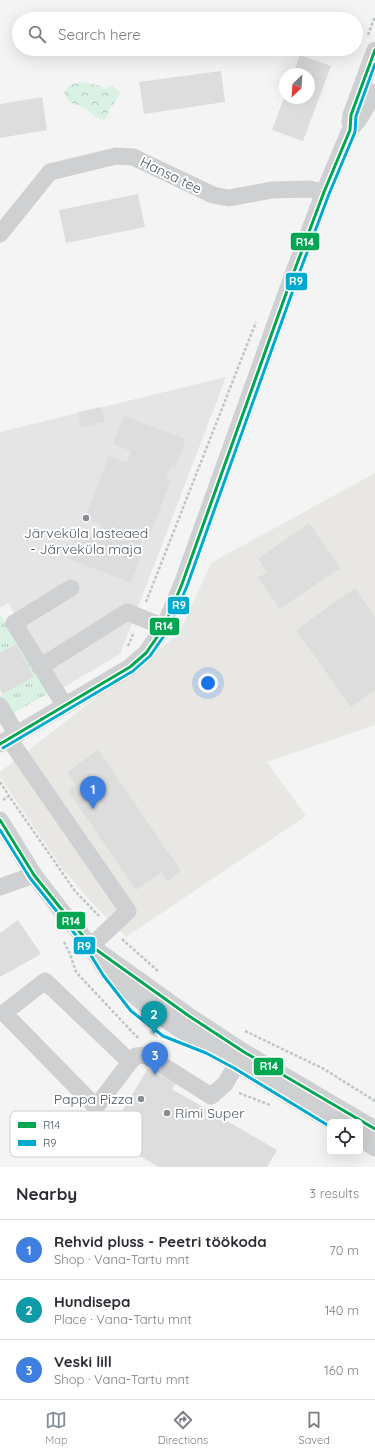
<!DOCTYPE html>
<meta charset="utf-8">
<style>
:root{--surface:#fff;--page:#f7f7f7;--text:#2b2b33;--muted:#7c7c81;--line:#e1e1e2;--accent:#868d94}
body{margin:0;font-family:Quicksand,sans-serif;background:var(--page);color:var(--text)}
.controls{position:absolute;right:12px;bottom:12px;display:grid;overflow:hidden;border-radius:6px;box-shadow:0 4px 16px #0002}
.controls button{width:36px;height:36px;display:grid;place-items:center;padding:0;border:0;border-bottom:1px solid var(--line);background:var(--surface);color:var(--text);font:20px sans-serif}
.compass{position:absolute;left:279px;top:68px;width:36px;height:36px;border-radius:50%;background:var(--surface);box-shadow:0 4px 16px #0002;rotate:205deg}
.you{position:absolute;left:208px;top:683px;width:14px;height:14px;margin:-10px;border:3px solid #fff;border-radius:50%;background:#1a73e8;box-shadow:0 0 0 6px #1a73e833}
.badge{display:grid;place-items:center;width:26px;height:26px;border-radius:50%;background:var(--accent);color:#fff;font-size:13px;font-weight:700}
.pin{position:absolute;translate:-50% -33px;filter:drop-shadow(0 1px 2px #0008)}
.pin::after{content:'';position:absolute;top:21px;width:14px;height:12px;background:inherit;clip-path:polygon(0 0,100% 0,50% 100%)}
.list{margin:0;padding:0;list-style:none}
h2{display:flex;justify-content:space-between;align-items:center;height:52px;margin:0;padding:0 16px;font-size:17px}
h2 small{font-size:13px;font-weight:400;color:var(--muted)}
.list li{display:grid;grid-template-columns:26px 1fr auto;gap:12px;align-items:center;box-sizing:border-box;height:60px;padding:0 16px;border-top:1px solid var(--line)}
.list b{display:block;font-size:15px;white-space:nowrap}
.list p{margin:0;font-size:13px;white-space:nowrap;color:var(--muted)}
.list em{font-size:13px;font-style:normal;color:var(--muted)}
.icon{flex:none;width:22px;height:22px;fill:none;stroke:currentColor;stroke-width:2;stroke-linecap:round;stroke-linejoin:round}
.map{position:relative;flex:none;width:375px;height:1167px;overflow:hidden}
.search{position:absolute;background:var(--surface);box-shadow:0 4px 16px #0002;left:12px;right:12px;top:12px;height:44px;display:flex;align-items:center;gap:10px;box-sizing:border-box;padding:0 14px;border-radius:22px;color:var(--muted);font-size:15px}
.sheet{height:232px;background:var(--surface)}
nav{display:flex;justify-content:space-around;align-items:center;box-sizing:border-box;height:56px;border-top:1px solid var(--line);background:var(--surface);font-size:11px;color:var(--muted)}
nav a{display:grid;justify-items:center;gap:2px}
nav .on{color:var(--accent)}
.map>svg:first-child{display:block}
.commercial{fill:#e8e7e3}
.education{fill:#e6e5e6}
.grass{fill:url(#grass-tufts)}
.park{fill:url(#park-crowns)}
.building{fill:#ddddde}
.lines{fill:none;stroke-linecap:round;stroke-linejoin:round}
.path{stroke:#bcc7c4;stroke-width:2.5;stroke-dasharray:3 2;stroke-linecap:butt}
.minor{stroke:#ced0d2;stroke-width:17}
.bus-1-casing{stroke:#fff;stroke-width:6}
.bus-2-casing{stroke:#fff;stroke-width:6}
.bus-1{stroke:#00a651;stroke-width:3}
.bus-2{stroke:#00a9ce;stroke-width:3}
.poi-dot{fill:#868d94;stroke:#fff;stroke-width:1.5}
.labels{text-anchor:middle;dominant-baseline:central;stroke-width:4;stroke-linejoin:round;paint-order:stroke}
.street-label{font-size:14px;fill:#4a5661;stroke:#fff}
.poi-label{font-size:14px;fill:#4a5661;stroke:#fff}
.key{fill:#fff;stroke:#c9ccd0;stroke-width:1}
.key-label{font-size:11px;fill:#4a5661}
.line-badge{stroke:#fff;stroke-width:1.5}
.badge-label{font-size:11px;text-anchor:middle;font-weight:bold;fill:#fff}
</style>
<div class="map">
<svg width="375" height="1167" viewBox="0 0 375 1167">
<defs>
<pattern id="grass-tufts" width="24" height="20" patternUnits="userSpaceOnUse"><rect width="24" height="20" fill="#d9f2e3"/><path d="M3 7l-1-3M5 7V3M7 7l1-3M15 17l-1-3M17 17v-4M19 17l1-3" fill="none" stroke="#b2c7bb"/></pattern>
<pattern id="park-crowns" width="20" height="18" patternUnits="userSpaceOnUse"><rect width="20" height="18" fill="#d9f2e3"/><path d="M2 6a3 3 0 1 1 6 0M12 15a3 3 0 1 1 6 0" fill="none" stroke="#b2c7bb"/></pattern>
</defs>
<rect width="100%" height="100%" fill="#f4f4f4"/>
<path class="commercial" d="M 375,473 L 375,725 L 267,762 L 306,816 L 126,937 L 94,905 L 61,867 L 0,777 L 0,772 L 179,634 L 211,563 Z"/>
<path class="education" d="M 226,377 L 120,654 L 61,689 L 8,603 L 0,608 L 0,432 Z"/>
<path class="grass" d="M 0,614 L 49,693 L 10,715 L 0,698 L 0,696 L 34,677 L 16,644 L 0,653 Z"/>
<path class="park" d="M 82,82 L 101,86 L 104,89 L 112,86 L 121,93 L 109,110 L 106,118 L 104,120 L 93,116 L 86,108 L 69,102 L 64,92 L 70,85 Z"/>
<g class="building">
<path d="M 300,55 L 331,66 L 303,141 L 272,130 L 284,98 L 309,98 L 309,74 L 293,74 Z"/>
<path d="M 221,71 L 225,102 L 144,114 L 139,82 Z"/>
<path d="M 42,97 L 47,130 L 0,138 L 0,104 Z"/>
<path d="M 138,194 L 145,227 L 66,243 L 59,210 Z"/>
<path d="M 101,407 L 105,422 L 81,427 L 78,412 Z"/>
<path d="M 124,416 L 186,439 L 175,468 L 171,466 L 166,478 L 171,480 L 147,542 L 142,540 L 137,552 L 142,554 L 131,583 L 69,559 L 80,530 L 98,537 L 103,525 L 85,518 L 109,456 L 127,463 L 131,451 L 113,444 Z"/>
<path d="M 309,523 L 340,568 L 280,609 L 258,578 L 267,572 L 258,559 Z"/>
<path d="M 355,588 L 375,617 L 375,690 L 351,707 L 296,630 Z"/>
<path d="M 16,644 L 34,677 L 3,694 L 0,690 L 0,653 Z"/>
<path d="M 98,750 L 181,871 L 167,881 L 161,872 L 136,890 L 68,791 L 76,785 L 67,772 Z"/>
<path d="M 18,920 L 41,954 L 0,977 L 0,933 Z"/>
<path d="M 151,1029 L 160,1034 L 157,1038 L 149,1033 Z"/>
<path d="M 148,1068 L 176,1084 L 172,1089 L 277,1150 L 267,1167 L 159,1167 L 107,1137 Z"/>
</g>
<g class="lines">
<g class="path">
<path d="M 368,35 L 375,16"/>
<path d="M 146,602 L 256,322"/>
<path d="M 128,646 L 134,632"/>
<path d="M 0,782 L 9,796"/>
<path d="M 3,800 L 9,796 L 75,891 L 99,916"/>
<path d="M 122,939 L 159,972"/>
<path d="M 64,942 L 70,954 L 76,972 L 136,1036 L 140,1039"/>
<path d="M 245,1031 L 324,1069 L 375,1101"/>
<path d="M 239,1093 L 270,1105"/>
</g>
<g class="minor">
<path d="M 350,122 L 351,115 L 375,50"/>
<path d="M 0,234 L 50,172 L 116,156 L 133,157 L 213,195 L 229,198 L 272,190 L 309,189 L 324,192"/>
<path d="M 40,667 L 127,612 L 164,627"/>
<path d="M 0,706 L 17,735"/>
<path d="M 65,706 L 14,623 L 71,588"/>
<path d="M 9,739 L 128,911 L 91,946"/>
<path d="M 0,744 L 130,667 L 146,653 L 164,627 L 182,584 L 292,277 L 324,192 L 350,130 L 359,119 L 375,92"/>
<path d="M 0,820 L 34,875 L 60,909 L 91,946 L 107,972 L 143,1003 L 170,1023 L 208,1048 L 237,1064 L 332,1122"/>
<path d="M 0,887 L 34,875"/>
<path d="M 98,951 L 189,1016 L 244,1052 L 375,1129"/>
<path d="M 130,1062 L 45,981 L 4,1013 L 96,1107 L 130,1062 L 136,1056 L 146,1055 L 211,1096 L 225,1084 L 244,1052"/>
<path d="M 360,1139 L 375,1148"/>
</g>
<g class="bus-1-casing">
<g id="bus-1">
<path d="M 0,744 L 130,667 L 146,653 L 164,627 L 182,584 L 292,277 L 324,192 L 350,130 L 351,115 L 375,50"/>
<path d="M 0,820 L 34,875 L 91,946 L 189,1016 L 244,1052 L 375,1129"/>
</g>
</g>
<g class="bus-2-casing">
<g id="bus-2">
<path d="M 3,748 L 133,671 L 150,656 L 168,630 L 187,586 L 297,279 L 329,194 L 355,132 L 356,116 L 375,64"/>
<path d="M 0,830 L 30,878 L 87,949 L 103,975 L 131,1011 L 163,1036 L 206,1053 L 234,1068 L 329,1126"/>
</g>
</g>
<use href="#bus-1" class="bus-1"/>
<use href="#bus-2" class="bus-2"/>
</g>
<g class="poi-dot">
<circle cx="86" cy="518" r="4"/>
<circle cx="141" cy="1099" r="4"/>
<circle cx="167" cy="1113" r="4"/>
</g>
<g class="labels">
<g class="street-label">
<text transform="translate(171 175) rotate(26)">Hansa tee</text>
</g>
<g class="poi-label">
<text x="86" y="533">Järveküla lasteaed<tspan x="86" dy="16">- Järveküla maja</tspan></text>
<text x="133" y="1099" text-anchor="end">Pappa Pizza</text>
<text x="175" y="1113" text-anchor="start">Rimi Super</text>
</g>
</g>
<rect x="10" y="1111" width="132" height="46" rx="6" class="key"/>
<rect x="18" y="1122" width="18" height="6" fill="#00a651"/>
<rect x="18" y="1140" width="18" height="6" fill="#00a9ce"/>
<g class="key-label">
<text x="43" y="1129">R14</text>
<text x="43" y="1147">R9</text>
</g>
<g class="line-badge">
<rect x="290" y="232" width="30" height="19" rx="4" fill="#00a651"/>
<rect x="285" y="272" width="23" height="19" rx="4" fill="#00a9ce"/>
<rect x="167" y="596" width="23" height="19" rx="4" fill="#00a9ce"/>
<rect x="149" y="617" width="31" height="19" rx="4" fill="#00a651"/>
<rect x="56" y="911" width="30" height="19" rx="4" fill="#00a651"/>
<rect x="73" y="936" width="23" height="19" rx="4" fill="#00a9ce"/>
<rect x="253" y="1057" width="31" height="19" rx="4" fill="#00a651"/>
</g>
<g class="badge-label">
<text x="305" y="246">R14</text>
<text x="296" y="285">R9</text>
<text x="179" y="609">R9</text>
<text x="164" y="630">R14</text>
<text x="71" y="925">R14</text>
<text x="84" y="950">R9</text>
<text x="269" y="1070">R14</text>
</g>
</svg>
<div class="controls">
<button><svg class="icon" aria-label="locate" viewBox="0 0 24 24"><circle cx="12" cy="12" r="6"/><path d="M12 2v4M12 18v4M2 12h4M18 12h4"/></svg></button>
</div>
<svg class="compass" viewBox="-18 -18 36 36"><path d="M0-13l5 13h-10z" fill="#e53935"/><path d="M0 13l5-13h-10z" fill="#7c7c81"/></svg>
<div class="you"></div>
<div class="pin badge" style="left:93px;top:809px;background:#3f7fe0">1</div>
<div class="pin badge" style="left:154px;top:1034px;background:#0f9aa8">2</div>
<div class="pin badge" style="left:155px;top:1075px;background:#3f7fe0">3</div>
<div class="search"><svg class="icon" aria-label="search" viewBox="0 0 24 24"><circle cx="10" cy="10" r="6"/><path d="M15 15l6 6"/></svg>Search here</div>
</div>
<section class="sheet">
<h2>Nearby<small>3 results</small></h2>
<ul class="list">
<li><span class="badge" style="background:#3f7fe0">1</span><div><b>Rehvid pluss - Peetri töökoda</b><p>Shop · Vana-Tartu mnt</p></div><em>70 m</em></li>
<li><span class="badge" style="background:#0f9aa8">2</span><div><b>Hundisepa</b><p>Place · Vana-Tartu mnt</p></div><em>140 m</em></li>
<li><span class="badge" style="background:#3f7fe0">3</span><div><b>Veski lill</b><p>Shop · Vana-Tartu mnt</p></div><em>160 m</em></li>
</ul>
</section>
<nav>
<a class="on"><svg class="icon" aria-label="map" viewBox="0 0 24 24"><path d="M3 6l6-2 6 2 6-2v14l-6 2-6-2-6 2zM9 4v14M15 6v14"/></svg>Map</a>
<a><svg class="icon" aria-label="directions" viewBox="0 0 24 24"><path d="M12 3l9 9-9 9-9-9zM9 14v-3h6M13 9l2 2-2 2"/></svg>Directions</a>
<a><svg class="icon" aria-label="saved" viewBox="0 0 24 24"><path d="M7 4h10v16l-5-4-5 4z"/></svg>Saved</a>
</nav>
